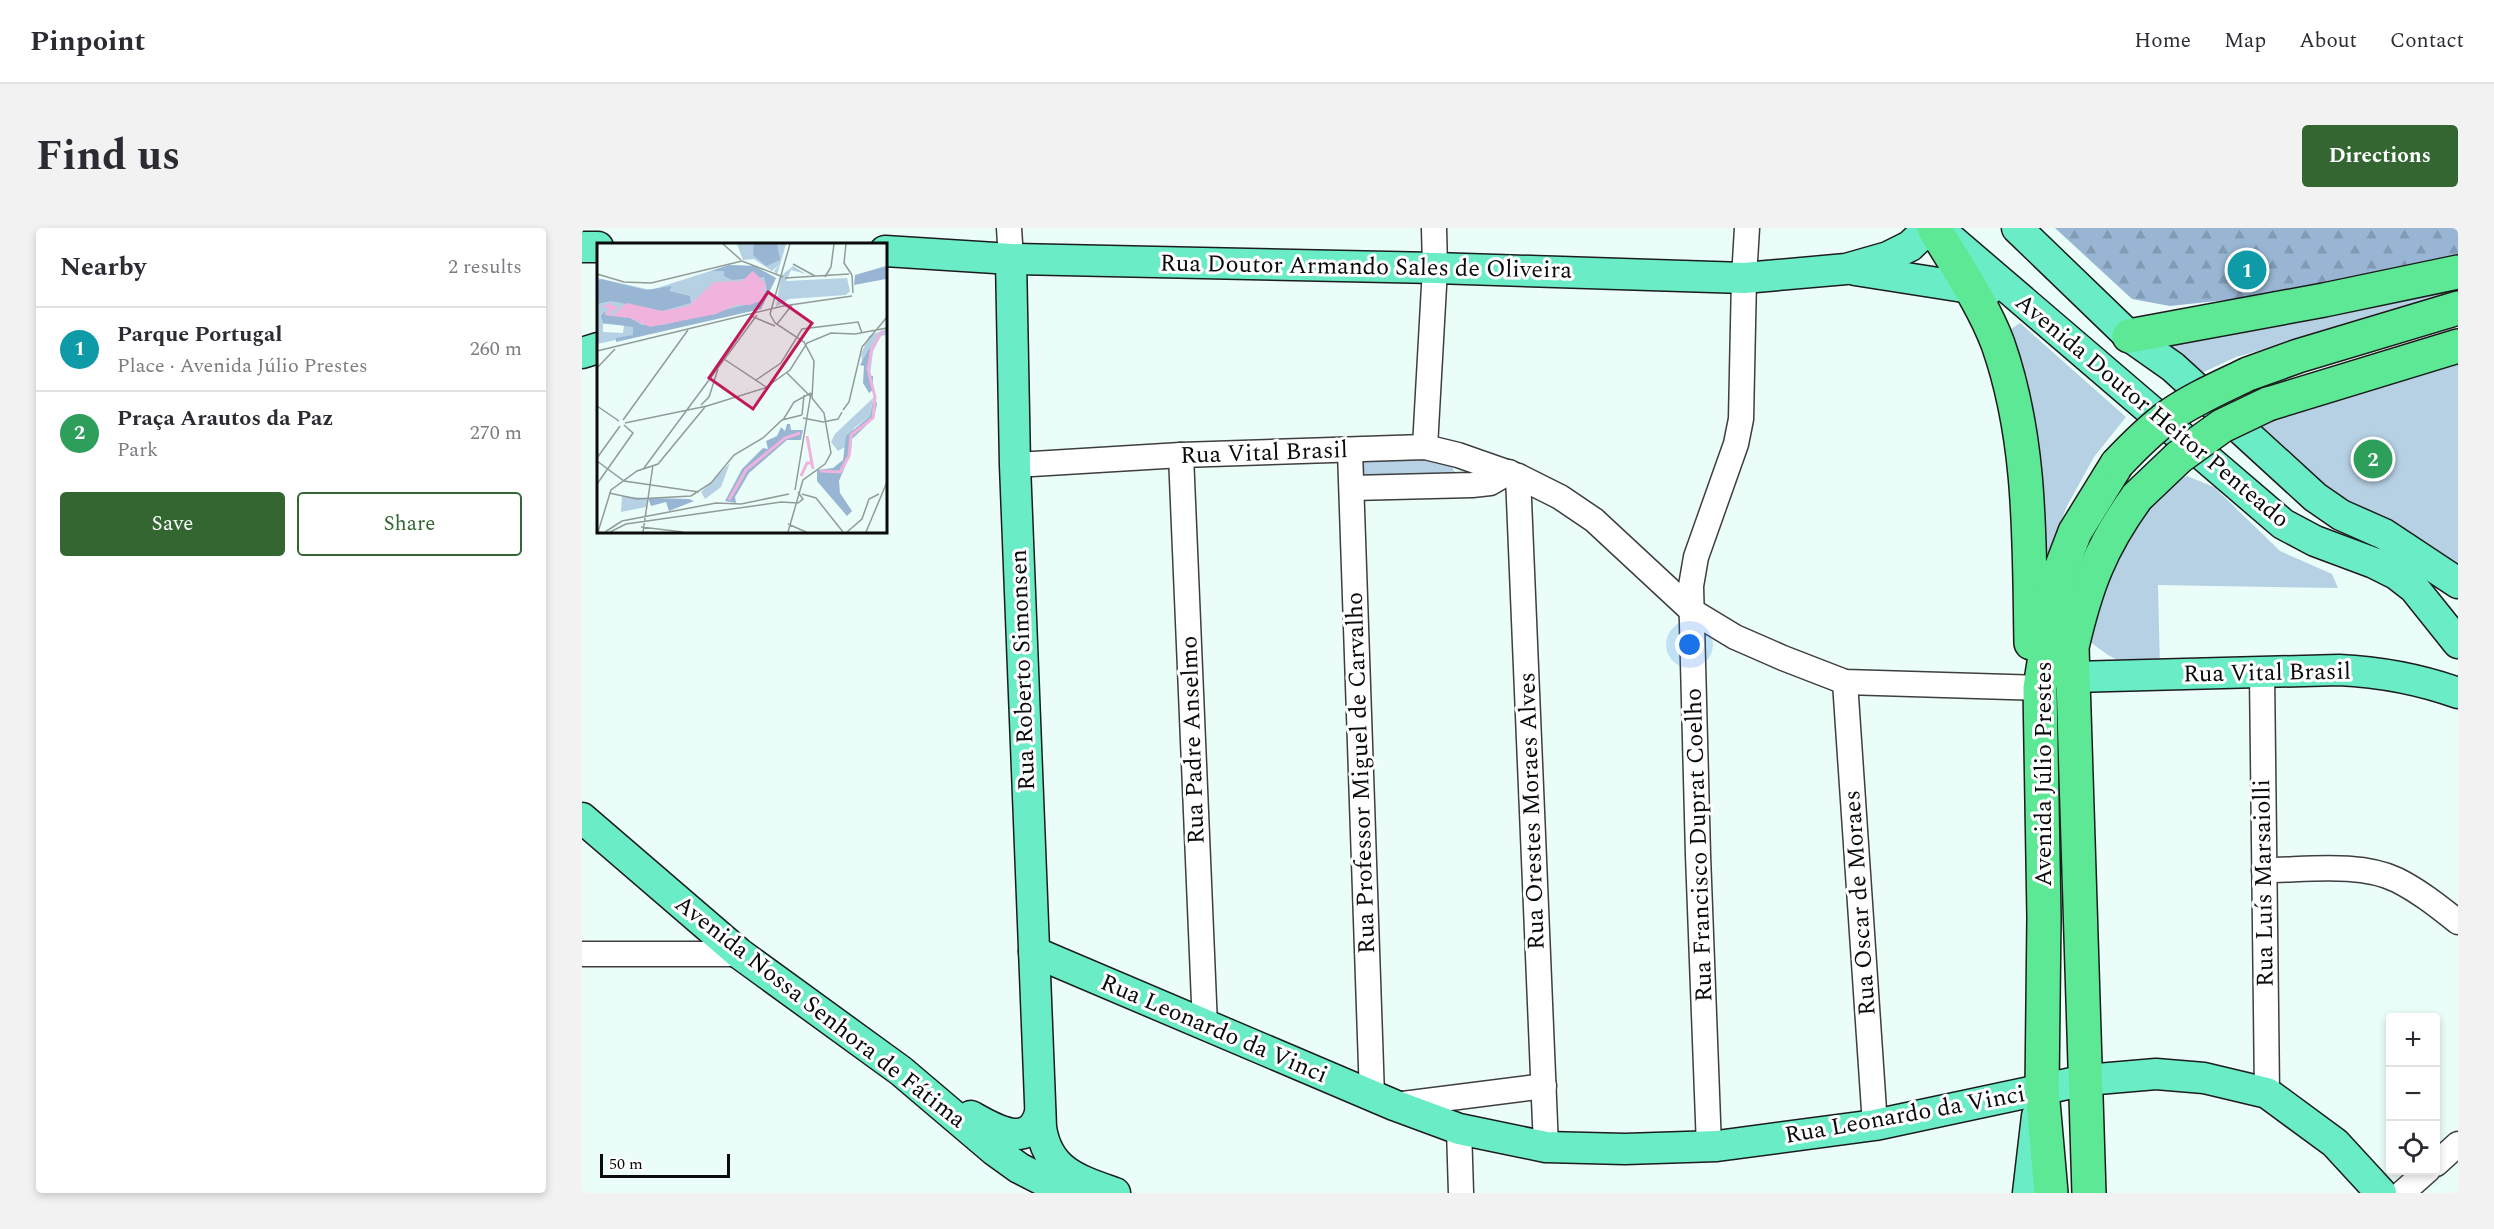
<!DOCTYPE html>
<meta charset="utf-8">
<style>
:root{--surface:#fff;--page:#f2f2f3;--text:#2b2b33;--muted:#7c7c81;--line:#e1e1e2;--accent:#336631}
body{margin:0;font-family:Spectral,serif;background:var(--page);color:var(--text)}
.controls{position:absolute;right:18px;bottom:18px;display:grid;overflow:hidden;border-radius:6px;box-shadow:0 3px 9px #0003}
.controls button{width:54px;height:54px;display:grid;place-items:center;padding:0;border:0;border-bottom:2px solid var(--line);background:var(--surface);color:var(--text);font:30px sans-serif}
.scale{position:absolute;left:18px;bottom:15px;width:130px;box-sizing:border-box;padding-left:6px;border:3px solid #0b0b0b;border-top:0;font-size:16px;line-height:21px;white-space:nowrap;color:#0b0b0b;-webkit-text-stroke:4px #fff;paint-order:stroke}
.you{position:absolute;left:1108px;top:417px;width:21px;height:21px;margin:-15px;border:4px solid #fff;border-radius:50%;background:#1a73e8;box-shadow:0 0 0 9px #1a73e833}
.badge{display:grid;place-items:center;width:39px;height:39px;border-radius:50%;background:var(--accent);color:#fff;font-size:20px;font-weight:700}
.pin{position:absolute;translate:-50% -50%;border:3px solid #fff;box-shadow:0 2px 6px #0006}
.list{margin:0;padding:0;list-style:none}
h2{display:flex;justify-content:space-between;align-items:center;height:78px;margin:0;padding:0 24px;font-size:26px}
h2 small{font-size:20px;font-weight:400;color:var(--muted)}
.list li{display:grid;grid-template-columns:39px 1fr auto;gap:18px;align-items:center;box-sizing:border-box;height:84px;padding:0 24px;border-top:2px solid var(--line)}
.list b{display:block;font-size:22px;white-space:nowrap}
.list p{margin:0;font-size:20px;white-space:nowrap;color:var(--muted)}
.list em{font-size:20px;font-style:normal;color:var(--muted)}
.actions{display:flex;gap:12px;padding:18px 24px}
.actions a{flex:1;padding:14px 0;border:2px solid var(--accent);border-radius:6px;text-align:center;font-size:21px;color:var(--accent)}
.actions .main{background:var(--accent);color:#fff}
.icon{flex:none;width:33px;height:33px;fill:none;stroke:currentColor;stroke-width:2;stroke-linecap:round;stroke-linejoin:round}
.map{position:relative;flex:none;width:1876px;height:965px;overflow:hidden;border-radius:6px}
header{display:flex;align-items:center;gap:36px;box-sizing:border-box;height:84px;padding:0 30px;background:var(--surface);border-bottom:2px solid var(--line)}
header strong{font-size:28px}
nav{display:flex;gap:33px;margin-inline-start:auto;font-size:21px}
.intro{display:flex;align-items:center;justify-content:space-between;box-sizing:border-box;height:144px;padding:0 36px}
h1{margin:0;font-size:42px}
.button{padding:15px 27px;border-radius:6px;background:var(--accent);color:#fff;font-size:21px;font-weight:700}
main{display:flex;gap:36px;padding:0 36px}
aside{flex:1;background:var(--surface);border-radius:6px;box-shadow:0 3px 9px #0003}
.map>svg:first-child{display:block}
.grass{fill:#b7d1e4}
.forest{fill:url(#forest-firs)}
.lines{fill:none;stroke-linecap:round;stroke-linejoin:round}
.minor-casing{stroke:#3e3e3e;stroke-width:27}
.major-casing{stroke:#1c1c1c;stroke-width:33}
.highway-casing{stroke:#1c1c1c;stroke-width:36}
.minor{stroke:#fff;stroke-width:24}
.major{stroke:#6aedc6;stroke-width:30}
.highway{stroke:#5de895;stroke-width:33}
.highway-bridge-casing{stroke:#1c1c1c;stroke-width:36;stroke-linecap:butt}
.highway-bridge{stroke:#5de895;stroke-width:33}
.labels{text-anchor:middle;dominant-baseline:central;stroke-width:6;stroke-linejoin:round;paint-order:stroke}
.street-label{font-size:24px;fill:#0b0b0b;stroke:#fff}
.inset-river{fill:none;stroke:#f0b3dd;stroke-width:3}
.inset-road{fill:none;stroke:#919c99;stroke-width:1.5}
.view{fill:#c2185b;fill-opacity:0.15;stroke:#c2185b;stroke-width:3}
.inset-edge{fill:none;stroke:#0b0b0b;stroke-width:3}
</style>
<header>
<strong>Pinpoint</strong>
<nav><a>Home</a><a>Map</a><a>About</a><a>Contact</a></nav>
</header>
<div class="intro"><h1>Find us</h1><a class="button">Directions</a></div>
<main>
<aside>
<h2>Nearby<small>2 results</small></h2>
<ul class="list">
<li><span class="badge" style="background:#0f9aa8">1</span><div><b>Parque Portugal</b><p>Place · Avenida Júlio Prestes</p></div><em>260 m</em></li>
<li><span class="badge" style="background:#2e9e5b">2</span><div><b>Praça Arautos da Paz</b><p>Park</p></div><em>270 m</em></li>
</ul>
<div class="actions"><a class="main">Save</a><a>Share</a></div>
</aside>
<div class="map">
<svg width="1876" height="965" viewBox="0 0 1876 965">
<defs>
<pattern id="forest-firs" width="22" height="20" patternUnits="userSpaceOnUse" patternTransform="scale(1.5)"><rect width="22" height="20" fill="#98b6d3"/><path d="M5 1l3.5 6h-7zM16 11l3.5 6h-7z" fill="#829bb4"/></pattern>
</defs>
<rect width="100%" height="100%" fill="#eafdf8"/>
<g class="grass">
<path d="M 1876,55 L 1876,67 L 1654,129 L 1609,150 L 1576,115 Z"/>
<path d="M 1438,95 L 1544,189 L 1512,229 L 1485,278 L 1458,348 L 1459,265 L 1453,188 L 1429,101 Z"/>
<path d="M 1876,132 L 1876,343 L 1770,281 L 1671,199 L 1702,186 Z"/>
<path d="M 844,225 L 868,234 L 873,245 L 864,247 L 781,251 L 775,228 Z"/>
<path d="M 1605,248 L 1632,259 L 1698,323 L 1750,346 L 1756,360 L 1576,357 L 1578,441 L 1549,439 L 1526,427 L 1504,411 L 1531,326 L 1580,261 Z"/>
</g>
<path class="forest" d="M 1473,0 L 1876,0 L 1876,28 L 1700,66 L 1588,78 L 1550,71 Z"/>
<g class="lines">
<g class="minor-casing">
<g id="minor">
<path d="M 427,0 L 429,31"/>
<path d="M 843,219 L 853,40 L 852,0"/>
<path d="M 768,223 L 790,868"/>
<path d="M 599,227 L 623,798"/>
<path d="M 433,237 L 599,227 L 843,219 L 876,227 L 936,248 L 978,269 L 1012,292 L 1110,383 L 1153,409 L 1201,430 L 1263,454 L 1458,460"/>
<path d="M 936,248 L 964,919"/>
<path d="M 770,260 L 890,257 L 908,255 L 927,244"/>
<path d="M 1680,445 L 1685,865"/>
<path d="M 1263,454 L 1293,897"/>
<path d="M 1682,642 C 1723,642 1778,634 1815,652 C 1837,663 1857,679 1876,694"/>
<path d="M 0,726 L 158,726"/>
<path d="M 813,877 L 962,858"/>
<path d="M 877,901 L 879,965"/>
<path d="M 1127,919 L 1116,627 L 1109,358 L 1114,329 L 1154,216 L 1159,191 L 1162,50 L 1165,0"/>
<path d="M 1854,936 L 1876,916"/>
<path d="M 1820,965 L 1846,942"/>
</g>
</g>
<g class="major-casing">
<g id="major">
<path d="M 1435,0 L 1547,108 L 1591,139 L 1733,269 L 1759,287 L 1802,306 L 1876,355"/>
<path d="M 1358,2 L 1701,296 L 1733,313 L 1792,335 L 1814,346 L 1832,360 L 1876,415"/>
<path d="M 0,19 L 16,19"/>
<path d="M 303,23 L 429,31 L 853,40 L 1162,50 L 1264,41 L 1306,29 L 1328,18 L 1347,0"/>
<path d="M 429,31 L 433,237 L 459,899 C 465,943 496,952 533,965"/>
<path d="M 1273,42 L 1388,60 L 1407,61"/>
<path d="M 0,125 L 16,120"/>
<path d="M 1491,449 L 1757,442 C 1798,444 1837,451 1876,465"/>
<path d="M 0,590 L 158,726 L 319,843 L 412,922 L 437,940 L 486,965"/>
<path d="M 452,724 L 812,877 L 877,901 L 964,919 L 1043,921 L 1135,918 L 1293,897 L 1504,852 L 1574,846 L 1622,850 L 1685,865 L 1753,915 L 1799,965"/>
<path d="M 389,888 C 410,900 447,923 458,885"/>
<path d="M 1446,965 L 1455,888"/>
</g>
</g>
<g class="highway-casing">
<g id="highway">
<path d="M 1352,0 C 1374,37 1401,76 1416,116 C 1450,213 1447,314 1449,415"/>
<path d="M 1547,108 L 1742,72 L 1876,44"/>
<path d="M 1666,146 L 1716,128 L 1876,80"/>
<path d="M 1686,176 L 1876,118"/>
<path d="M 1469,965 L 1460,862 L 1462,689 L 1458,460 L 1475,351 L 1493,304 L 1535,236"/>
<path d="M 1507,965 L 1490,419 C 1504,358 1518,320 1555,269"/>
</g>
</g>
<use href="#minor" class="minor"/>
<use href="#major" class="major"/>
<use href="#highway" class="highway"/>
<g class="highway-bridge-casing">
<g id="highway-bridge">
<path d="M 1535,236 C 1551,219 1568,202 1587,188 C 1611,171 1639,159 1666,146"/>
<path d="M 1555,269 L 1597,229 L 1640,198 L 1686,176"/>
</g>
</g>
<use href="#highway-bridge" class="highway-bridge"/>
</g>
<g class="labels">
<g class="street-label">
<text transform="translate(784 39) rotate(1)">Rua Doutor Armando Sales de Oliveira</text>
<text transform="translate(1570 183) rotate(40)">Avenida Doutor Heitor Penteado</text>
<text transform="translate(682 225) rotate(-2)">Rua Vital Brasil</text>
<text transform="translate(441 442) rotate(-92)">Rua Roberto Simonsen</text>
<text transform="translate(1685 445) rotate(-1)">Rua Vital Brasil</text>
<text transform="translate(611 512) rotate(-92)">Rua Padre Anselmo</text>
<text transform="translate(779 545) rotate(-92)">Rua Professor Miguel de Carvalho</text>
<text transform="translate(1462 546) rotate(-90)">Avenida Júlio Prestes</text>
<text transform="translate(950 583) rotate(-92)">Rua Orestes Moraes Alves</text>
<text transform="translate(1117 617) rotate(-92)">Rua Francisco Duprat Coelho</text>
<text transform="translate(1682 655) rotate(-91)">Rua Luís Marsaiolli</text>
<text transform="translate(1278 675) rotate(-94)">Rua Oscar de Moraes</text>
<text transform="translate(238 784) rotate(38)">Avenida Nossa Senhora de Fátima</text>
<text transform="translate(632 801) rotate(23)">Rua Leonardo da Vinci</text>
<text transform="translate(1323 887) rotate(-10)">Rua Leonardo da Vinci</text>
</g>
</g>
<g transform="translate(15 15)">
<rect width="290" height="290" fill="#eafdf8"/>
<path d="M 140,1 L 189,1 L 180,32 L 177,28 L 183,21 L 175,28 L 157,16 L 146,17 ZM 132,22 L 157,23 L 179,35 L 164,66 L 0,101 L 0,35 L 54,47 ZM 6,81 L 27,82 L 26,90 L 6,89 ZM 196,23 L 209,31 L 194,27 L 189,38 L 250,35 L 253,48 L 249,52 L 192,56 L 179,64 L 184,33 ZM 289,86 L 289,92 L 284,93 L 276,108 L 273,132 L 271,132 L 274,109 L 265,119 L 264,111 L 272,93 ZM 276,155 L 273,173 L 257,185 L 250,203 L 241,208 L 234,199 L 238,191 ZM 133,220 L 124,244 L 108,256 L 104,249 ZM 25,253 L 51,255 L 49,264 L 24,269 Z" fill="#b7d1e4" fill-rule="evenodd"/>
<path d="M 157,1 L 180,1 L 183,17 L 169,23 L 156,12 ZM 132,22 L 157,23 L 179,35 L 164,66 L 19,99 L 19,95 L 36,92 L 36,84 L 6,80 L 4,73 L 8,68 L 8,72 L 33,75 L 45,82 L 66,82 L 164,58 L 170,47 L 167,34 L 135,37 L 127,33 L 127,28 L 114,28 ZM 289,23 L 289,36 L 257,42 L 258,32 ZM 4,36 L 49,47 L 75,43 L 72,48 L 93,53 L 94,60 L 65,68 L 14,58 L 0,61 L 0,39 ZM 273,104 L 271,132 L 276,133 L 276,147 L 272,150 L 266,140 L 267,123 L 263,122 ZM 277,152 L 280,161 L 277,175 L 255,196 L 254,209 L 242,238 L 243,250 L 255,268 L 250,273 L 220,238 L 220,227 L 236,225 L 246,217 L 249,193 L 273,173 ZM 190,181 L 193,181 L 194,187 L 206,187 L 204,197 L 190,197 L 152,230 L 138,254 L 139,260 L 128,258 L 145,226 L 166,205 L 171,206 L 169,198 L 180,193 L 184,184 L 188,188 ZM 51,255 L 92,256 L 97,258 L 72,268 L 69,259 L 54,263 Z" fill="#98b6d3"/>
<path d="M 156,28 L 169,41 L 165,57 L 153,62 L 139,62 L 119,71 L 53,84 L 33,75 L 8,72 L 12,65 L 5,64 L 15,59 L 14,62 L 22,64 L 12,70 L 16,72 L 30,60 L 65,68 L 82,65 L 93,62 L 117,39 L 145,38 Z" fill="#f0b3dd"/>
<path class="inset-river" d="M 210,193 L 216,226M 223,228 L 243,229 L 252,213 L 254,192 L 276,175 L 278,154 L 271,126 L 275,106 L 285,88M 204,233 L 210,220 L 214,220M 132,257 L 149,227 L 188,195 L 203,190"/>
<path class="inset-road" d="M 126,1 L 144,17M 249,1 L 247,20 L 255,32M 196,21 L 218,33M 0,31 L 27,39 L 54,40 L 145,18 L 186,34M 255,32 L 256,50M 228,34 L 234,24 L 237,1M 188,35 L 252,31M 154,73 L 178,83M 180,81 L 195,62M 0,108 L 186,63 L 255,53M 127,116 L 169,144M 0,125 L 18,106M 190,130 L 213,153M 159,137 L 184,120 L 205,86 L 261,79 L 265,90M 104,162 L 112,154 L 121,126M 0,163 L 22,178M 246,167 L 252,159 L 265,104 L 290,74M 205,172 L 207,152M 206,175 L 226,179 L 241,176 L 245,169M 26,177 L 91,87M 186,177 L 197,159 L 214,150M 28,180 L 110,163 L 168,145 L 193,127 L 210,100 L 234,90 L 258,91 L 290,85M 0,215 L 23,183M 0,218 L 27,238 L 102,249M 47,225 L 160,72M 0,241 L 36,190 L 27,182M 198,247 L 214,150M 12,250 L 40,256 L 94,253 L 114,240 L 137,212 L 166,195 L 185,177 L 205,172M 205,251 L 219,255 L 246,289M 191,281 L 209,289M 44,284 L 86,289M 1,289 L 14,247 L 40,228 L 61,221 L 108,164M 8,289 L 25,278 L 119,260 L 144,261 L 192,251M 13,289 L 29,281 L 184,259 L 201,260 L 206,256 L 201,249M 46,289 L 56,222M 191,289 L 206,237 L 228,221 L 234,210 L 227,170 L 215,155 L 217,118 L 207,99 L 178,80 L 173,71 L 193,1M 250,289 L 265,276 L 272,256 L 282,251M 269,289 L 290,239"/>
<path class="view" d="M 171,49 L 215,80 L 156,166 L 112,135 Z"/>
<rect width="290" height="290" class="inset-edge"/>
</g>
</svg>
<div class="controls">
<button>+</button>
<button>−</button>
<button><svg class="icon" aria-label="locate" viewBox="0 0 24 24"><circle cx="12" cy="12" r="6"/><path d="M12 2v4M12 18v4M2 12h4M18 12h4"/></svg></button>
</div>
<div class="scale">50 m</div>
<div class="you"></div>
<div class="pin badge" style="left:1665px;top:42px;background:#0f9aa8">1</div>
<div class="pin badge" style="left:1791px;top:231px;background:#2e9e5b">2</div>
</div>
</main>
